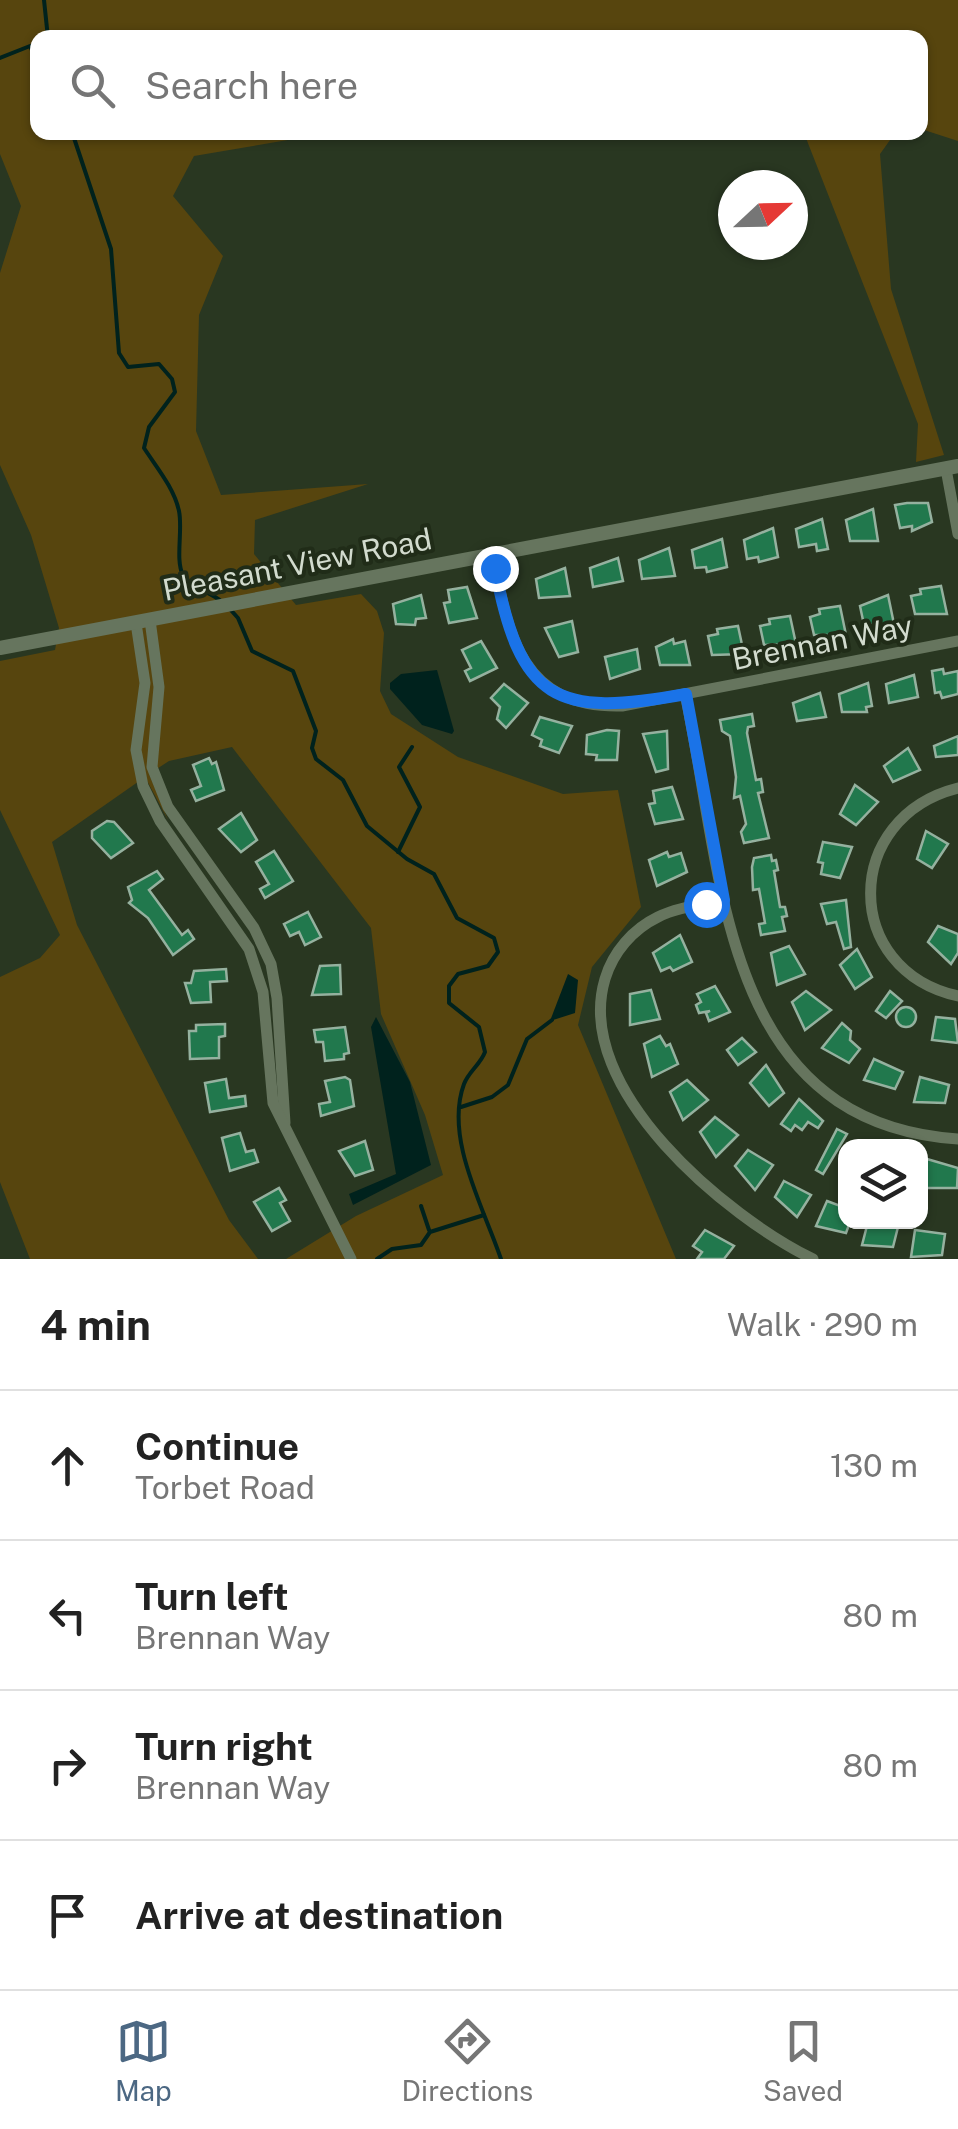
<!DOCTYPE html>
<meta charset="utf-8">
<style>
:root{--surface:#fff;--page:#f2f2f2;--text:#222;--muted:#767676;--line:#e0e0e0;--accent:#4c6883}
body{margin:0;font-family:"Public Sans",sans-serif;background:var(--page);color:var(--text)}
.controls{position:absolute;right:30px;bottom:30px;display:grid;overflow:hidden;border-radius:20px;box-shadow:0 2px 8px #0004}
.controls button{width:90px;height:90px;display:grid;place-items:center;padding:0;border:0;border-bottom:2px solid var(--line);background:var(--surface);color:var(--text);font:50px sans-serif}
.compass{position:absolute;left:718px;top:170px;width:90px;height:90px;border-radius:50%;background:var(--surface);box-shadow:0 2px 8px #0004;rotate:68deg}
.stop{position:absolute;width:30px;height:30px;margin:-22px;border:8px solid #1a73e8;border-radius:50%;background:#fff}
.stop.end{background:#1a73e8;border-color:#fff;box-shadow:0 2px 10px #0008}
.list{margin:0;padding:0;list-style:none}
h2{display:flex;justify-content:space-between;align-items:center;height:130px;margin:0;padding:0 40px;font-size:42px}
h2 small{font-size:32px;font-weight:400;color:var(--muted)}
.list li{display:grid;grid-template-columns:65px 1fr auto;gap:30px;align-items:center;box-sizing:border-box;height:150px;padding:0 40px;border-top:2px solid var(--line)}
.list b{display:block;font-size:38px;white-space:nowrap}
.list p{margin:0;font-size:32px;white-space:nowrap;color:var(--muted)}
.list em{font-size:32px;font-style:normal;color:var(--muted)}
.icon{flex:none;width:55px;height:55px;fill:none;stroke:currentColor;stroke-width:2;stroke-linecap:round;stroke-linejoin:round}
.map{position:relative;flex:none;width:958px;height:1259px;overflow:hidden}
.search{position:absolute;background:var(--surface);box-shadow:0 2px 8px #0004;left:30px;right:30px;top:30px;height:110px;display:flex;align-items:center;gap:25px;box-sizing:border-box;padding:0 35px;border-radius:20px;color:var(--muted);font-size:38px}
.sheet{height:730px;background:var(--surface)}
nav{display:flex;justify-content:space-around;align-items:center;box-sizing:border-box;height:140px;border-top:2px solid var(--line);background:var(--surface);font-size:28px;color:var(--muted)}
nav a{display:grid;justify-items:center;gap:5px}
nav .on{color:var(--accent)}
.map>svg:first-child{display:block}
.green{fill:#57450e}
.water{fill:#00221d}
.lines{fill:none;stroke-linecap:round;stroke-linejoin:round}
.stream{stroke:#00221d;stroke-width:4}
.building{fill:#21784d;stroke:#95b19f;stroke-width:2.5}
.minor{stroke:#66755e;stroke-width:11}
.tertiary{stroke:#66755e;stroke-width:14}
.route{stroke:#1a73e8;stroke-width:12}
.labels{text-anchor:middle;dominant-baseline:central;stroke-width:8;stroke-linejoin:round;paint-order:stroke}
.street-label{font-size:30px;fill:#d2dbce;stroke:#202c18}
</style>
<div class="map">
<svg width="958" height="1259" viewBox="0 0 958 1259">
<rect width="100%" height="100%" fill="#293721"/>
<g class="green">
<path d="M 0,0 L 958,0 L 958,141 L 921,129 L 920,38 L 38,38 L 38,132 L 329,133 L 194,156 L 173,196 L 223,256 L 199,315 L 196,431 L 221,495 L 368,484 L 255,520 L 254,554 L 296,605 L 361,594 L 377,611 L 384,633 L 380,691 L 391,714 L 458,757 L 563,794 L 618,790 L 641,907 L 592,967 L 578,1025 L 676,1259 L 286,1259 L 356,1216 L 443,1175 L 425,1115 L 381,1014 L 371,928 L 232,747 L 169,761 L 149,774 L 168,820 L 145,777 L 52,842 L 77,925 L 229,1220 L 258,1259 L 30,1259 L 0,1182 L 0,977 L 40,958 L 60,935 L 0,810 L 0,661 L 55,650 L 59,628 L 31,535 L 0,465 L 0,273 L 21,206 L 0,154 Z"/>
<path d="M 804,133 L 895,133 L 880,154 L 891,289 L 944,455 L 916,462 L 918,424 Z"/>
</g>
<g class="water">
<path d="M 437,670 L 454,731 L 452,734 L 422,725 L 390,689 L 390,683 L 401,674 Z"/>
<path d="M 568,974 L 578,980 L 575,1013 L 550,1021 Z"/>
<path d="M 376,1017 L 410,1082 L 431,1165 L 353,1205 L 349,1194 L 396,1174 L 371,1027 Z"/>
</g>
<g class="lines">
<g class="stream">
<path d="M 44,0 L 48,38"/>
<path d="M 0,58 L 30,46 L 38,64"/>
<path d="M 72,132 L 111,249 L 119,353 L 128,367 L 159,364 L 172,379 L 175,392 L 149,427 L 144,448 C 157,468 174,488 179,511 C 183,530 175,560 183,575 C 191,589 210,591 222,602"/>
<path d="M 229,608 L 238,618 L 252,651 L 293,671 L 316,731 L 312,748 L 316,759 L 343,780 L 367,826 L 407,859 L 434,874 L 457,918 L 494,938 L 498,952 L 488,966 L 458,974 L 449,986 L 449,1003 L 479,1027 L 485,1052 C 480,1065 469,1071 464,1084 C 444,1138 484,1208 501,1259"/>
<path d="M 398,852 L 420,807 L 399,767 L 412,747"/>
<path d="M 461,1107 L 492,1097 L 508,1085 L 527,1039 L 552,1020"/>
<path d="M 421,1206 L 429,1230"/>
<path d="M 377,1259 L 392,1249 L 421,1245 L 430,1232 L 484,1215"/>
</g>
</g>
<g class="building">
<path d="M 907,503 L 928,503 L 932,522 L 912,531 L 912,526 L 900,528 L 895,505 Z"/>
<path d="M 873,509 L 878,541 L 850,541 L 846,520 Z"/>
<path d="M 822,519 L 828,549 L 817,551 L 816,544 L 799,547 L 796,529 Z"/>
<path d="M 773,528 L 778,557 L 759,562 L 758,557 L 747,559 L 744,540 Z"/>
<path d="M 722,539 L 727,567 L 707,572 L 706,567 L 695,568 L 692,550 Z"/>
<path d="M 669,548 L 675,576 L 642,579 L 639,560 Z"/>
<path d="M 618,558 L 623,581 L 593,587 L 590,568 Z"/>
<path d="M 565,568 L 570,596 L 539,598 L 536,579 Z"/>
<path d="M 941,586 L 947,614 L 915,614 L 911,596 L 921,594 L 920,589 Z"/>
<path d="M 467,587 L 477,618 L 449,623 L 444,603 L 450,602 L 448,590 Z"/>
<path d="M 421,595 L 426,618 L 416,619 L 415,625 L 396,624 L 393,604 Z"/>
<path d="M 888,595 L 894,624 L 864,625 L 860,606 Z"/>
<path d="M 840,606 L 846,635 L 814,635 L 810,617 L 820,614 L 819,609 Z"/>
<path d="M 790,616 L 796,644 L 764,645 L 760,626 L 770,624 L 769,619 Z"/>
<path d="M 572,621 L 578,652 L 559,657 L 545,628 Z"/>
<path d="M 738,626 L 744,654 L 712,655 L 708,636 L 718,634 L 717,629 Z"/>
<path d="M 673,639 L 674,644 L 685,641 L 690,665 L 660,665 L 656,647 Z"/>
<path d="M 481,641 L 497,668 L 470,681 L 465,671 L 471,668 L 462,650 Z"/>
<path d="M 637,649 L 640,669 L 610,679 L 605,657 Z"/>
<path d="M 943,669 L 944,674 L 958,671 L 958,694 L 942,698 L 940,692 L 935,693 L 932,671 Z"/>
<path d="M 914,675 L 918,697 L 889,703 L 886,684 Z"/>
<path d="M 868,683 L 872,706 L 866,707 L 867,712 L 842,712 L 839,694 Z"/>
<path d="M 504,684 L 528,703 L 506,728 L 497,719 L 500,707 L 491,698 Z"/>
<path d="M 820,693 L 826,717 L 797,721 L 793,703 Z"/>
<path d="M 752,714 L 754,726 L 748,727 L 747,733 L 756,780 L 761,779 L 763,792 L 758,793 L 769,838 L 744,843 L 741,832 L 746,824 L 740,796 L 734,798 L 736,777 L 730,736 L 722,731 L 720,720 Z"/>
<path d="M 540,717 L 572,726 L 559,753 L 540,746 L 542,740 L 532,735 Z"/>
<path d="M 607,730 L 619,731 L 617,760 L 596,760 L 597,755 L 586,754 L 587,735 Z"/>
<path d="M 667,731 L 668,769 L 656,772 L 643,734 Z"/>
<path d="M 958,736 L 958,755 L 936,757 L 934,746 Z"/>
<path d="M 908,748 L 920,770 L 893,782 L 884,766 Z"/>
<path d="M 209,758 L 212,764 L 216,762 L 224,790 L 196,801 L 191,790 L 201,786 L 193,765 Z"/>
<path d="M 855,785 L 878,802 L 856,825 L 840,814 Z"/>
<path d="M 672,787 L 683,819 L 655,824 L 649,804 L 655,803 L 653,791 Z"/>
<path d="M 241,813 L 257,840 L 241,852 L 219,829 Z"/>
<path d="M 107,821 L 114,822 L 133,843 L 111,858 L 92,838 L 92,831 Z"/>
<path d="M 926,831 L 948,844 L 932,868 L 917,859 Z"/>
<path d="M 823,842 L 852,847 L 840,878 L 821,874 L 823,863 L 818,862 Z"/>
<path d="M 274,851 L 293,881 L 265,898 L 260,889 L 269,884 L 256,862 Z"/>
<path d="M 667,852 L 669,857 L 681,853 L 687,872 L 657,886 L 649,860 Z"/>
<path d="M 771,855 L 772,861 L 776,860 L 778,870 L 774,871 L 780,907 L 785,907 L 787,916 L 782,917 L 785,931 L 761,935 L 759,924 L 765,923 L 759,889 L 753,890 L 752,867 L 754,858 Z"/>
<path d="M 157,871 L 163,879 L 149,890 L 182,935 L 188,930 L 194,939 L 173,955 L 148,918 L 129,903 L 132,900 L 128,887 Z"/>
<path d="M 846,900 L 851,947 L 844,949 L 836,922 L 827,924 L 821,904 Z"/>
<path d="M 308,912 L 321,937 L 305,945 L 299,932 L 290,936 L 284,924 Z"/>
<path d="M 938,926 L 958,934 L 958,953 L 951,964 L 928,942 Z"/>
<path d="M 680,935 L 692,962 L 673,971 L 670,967 L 661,971 L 653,953 Z"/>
<path d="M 789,946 L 805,974 L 777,985 L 771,953 Z"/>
<path d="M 857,949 L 872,977 L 855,989 L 840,965 Z"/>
<path d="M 340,965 L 341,994 L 312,995 L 320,966 Z"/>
<path d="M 226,969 L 227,981 L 210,982 L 211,1002 L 191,1003 L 185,983 L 191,983 L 194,971 Z"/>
<path d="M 715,986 L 730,1012 L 709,1021 L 706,1013 L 710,1011 L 699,1013 L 696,1005 L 701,1002 L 697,994 Z"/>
<path d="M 651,990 L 660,1019 L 630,1025 L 630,994 Z"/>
<path d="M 806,991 L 831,1010 L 805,1030 L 792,1002 Z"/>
<path d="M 890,991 L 902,1001 L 886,1018 L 876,1011 Z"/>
<circle cx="906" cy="1017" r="10"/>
<path d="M 936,1017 L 955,1019 L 958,1043 L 932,1040 Z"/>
<path d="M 842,1023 L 851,1031 L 850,1040 L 860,1049 L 849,1063 L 822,1048 Z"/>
<path d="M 225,1024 L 225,1036 L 219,1037 L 219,1058 L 190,1059 L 189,1031 L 196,1031 L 196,1025 Z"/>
<path d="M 345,1027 L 349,1053 L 344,1054 L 344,1059 L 325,1061 L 323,1042 L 316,1042 L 314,1030 Z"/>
<path d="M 660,1036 L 666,1046 L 670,1044 L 678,1064 L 652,1077 L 644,1044 Z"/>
<path d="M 742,1038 L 756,1052 L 738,1065 L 727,1050 Z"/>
<path d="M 874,1059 L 903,1072 L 895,1089 L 864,1080 Z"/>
<path d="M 766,1065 L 784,1093 L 769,1106 L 750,1083 Z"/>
<path d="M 345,1077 L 350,1080 L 354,1106 L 321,1116 L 319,1104 L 330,1102 L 325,1081 Z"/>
<path d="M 920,1077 L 949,1085 L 945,1103 L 914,1102 Z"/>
<path d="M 226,1079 L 229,1098 L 245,1096 L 246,1106 L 210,1112 L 205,1083 Z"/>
<path d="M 687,1080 L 708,1100 L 683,1120 L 670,1092 Z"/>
<path d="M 799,1099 L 823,1121 L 818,1128 L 808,1122 L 802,1130 L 795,1125 L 791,1131 L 781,1124 Z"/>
<path d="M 715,1117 L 738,1135 L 716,1157 L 700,1132 Z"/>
<path d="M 837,1129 L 847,1134 L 823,1174 L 816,1170 Z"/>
<path d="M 240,1133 L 246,1152 L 254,1150 L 258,1162 L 230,1171 L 222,1138 Z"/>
<path d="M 365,1141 L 373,1170 L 355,1176 L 339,1151 Z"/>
<path d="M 748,1150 L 773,1165 L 755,1190 L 735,1166 Z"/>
<path d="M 927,1159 L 958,1168 L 957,1188 L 923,1188 Z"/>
<path d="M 784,1181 L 811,1195 L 797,1217 L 775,1197 Z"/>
<path d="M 279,1188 L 286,1200 L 280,1203 L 290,1221 L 272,1231 L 254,1202 Z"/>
<path d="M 827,1201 L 846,1208 L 846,1222 L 850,1222 L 846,1233 L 816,1226 Z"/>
<path d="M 868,1222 L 898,1227 L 893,1247 L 862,1245 Z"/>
<path d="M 705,1230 L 734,1246 L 724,1259 L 697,1259 L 702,1252 L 693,1246 Z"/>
<path d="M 915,1230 L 945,1234 L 942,1255 L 911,1257 Z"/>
</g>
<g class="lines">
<g class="minor">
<path d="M 946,469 L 958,534"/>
<path d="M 493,555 C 508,635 521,709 622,706 L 958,641"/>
<path d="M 150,620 L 159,687 L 152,767 L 168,807 L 254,928 L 271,964 L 277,998 L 285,1123"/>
<path d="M 136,623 L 145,683 L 136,750 L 143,786 L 160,821 L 249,949 L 263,992 L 273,1103 L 351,1259"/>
<path d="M 685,694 C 724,870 718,1123 958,1139"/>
<path d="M 958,788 C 842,817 841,970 958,996"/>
<path d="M 724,900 C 702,905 678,907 658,917 C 633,929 613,952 605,979 C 572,1089 727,1217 813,1259"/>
</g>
<path class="tertiary" d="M 0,648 L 958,466"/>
</g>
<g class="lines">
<path class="route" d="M 495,568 C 520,701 556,718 686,694 L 724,900 L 706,904"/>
</g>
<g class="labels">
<g class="street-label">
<text transform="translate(297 564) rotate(-11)">Pleasant View Road</text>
<text transform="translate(822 642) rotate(-11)">Brennan Way</text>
</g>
</g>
</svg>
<div class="controls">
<button><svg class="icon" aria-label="layers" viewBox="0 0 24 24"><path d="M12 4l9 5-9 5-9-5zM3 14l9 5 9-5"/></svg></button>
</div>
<svg class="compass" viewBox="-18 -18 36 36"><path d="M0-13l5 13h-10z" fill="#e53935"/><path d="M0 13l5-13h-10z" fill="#767676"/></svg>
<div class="stop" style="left:706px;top:904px"></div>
<div class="stop end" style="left:495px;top:568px"></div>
<div class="search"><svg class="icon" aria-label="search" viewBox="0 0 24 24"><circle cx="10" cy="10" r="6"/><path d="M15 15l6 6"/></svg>Search here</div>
</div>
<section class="sheet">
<h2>4 min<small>Walk · 290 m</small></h2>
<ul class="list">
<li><svg class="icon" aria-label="ahead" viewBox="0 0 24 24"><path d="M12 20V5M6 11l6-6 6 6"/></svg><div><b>Continue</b><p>Torbet Road</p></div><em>130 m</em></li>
<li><svg class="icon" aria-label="left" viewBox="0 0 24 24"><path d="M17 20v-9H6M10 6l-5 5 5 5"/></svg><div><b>Turn left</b><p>Brennan Way</p></div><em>80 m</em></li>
<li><svg class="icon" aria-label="right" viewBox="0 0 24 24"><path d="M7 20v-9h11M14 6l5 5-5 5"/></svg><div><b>Turn right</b><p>Brennan Way</p></div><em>80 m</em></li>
<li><svg class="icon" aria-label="arrive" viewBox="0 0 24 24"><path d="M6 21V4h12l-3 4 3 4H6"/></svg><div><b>Arrive at destination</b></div></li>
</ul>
</section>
<nav>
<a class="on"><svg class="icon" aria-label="map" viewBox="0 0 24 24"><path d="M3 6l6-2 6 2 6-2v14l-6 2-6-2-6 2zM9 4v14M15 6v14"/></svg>Map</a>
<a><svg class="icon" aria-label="directions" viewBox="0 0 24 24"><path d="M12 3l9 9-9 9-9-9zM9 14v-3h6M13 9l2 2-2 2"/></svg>Directions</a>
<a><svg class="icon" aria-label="saved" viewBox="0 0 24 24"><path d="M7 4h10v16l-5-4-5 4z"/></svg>Saved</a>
</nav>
